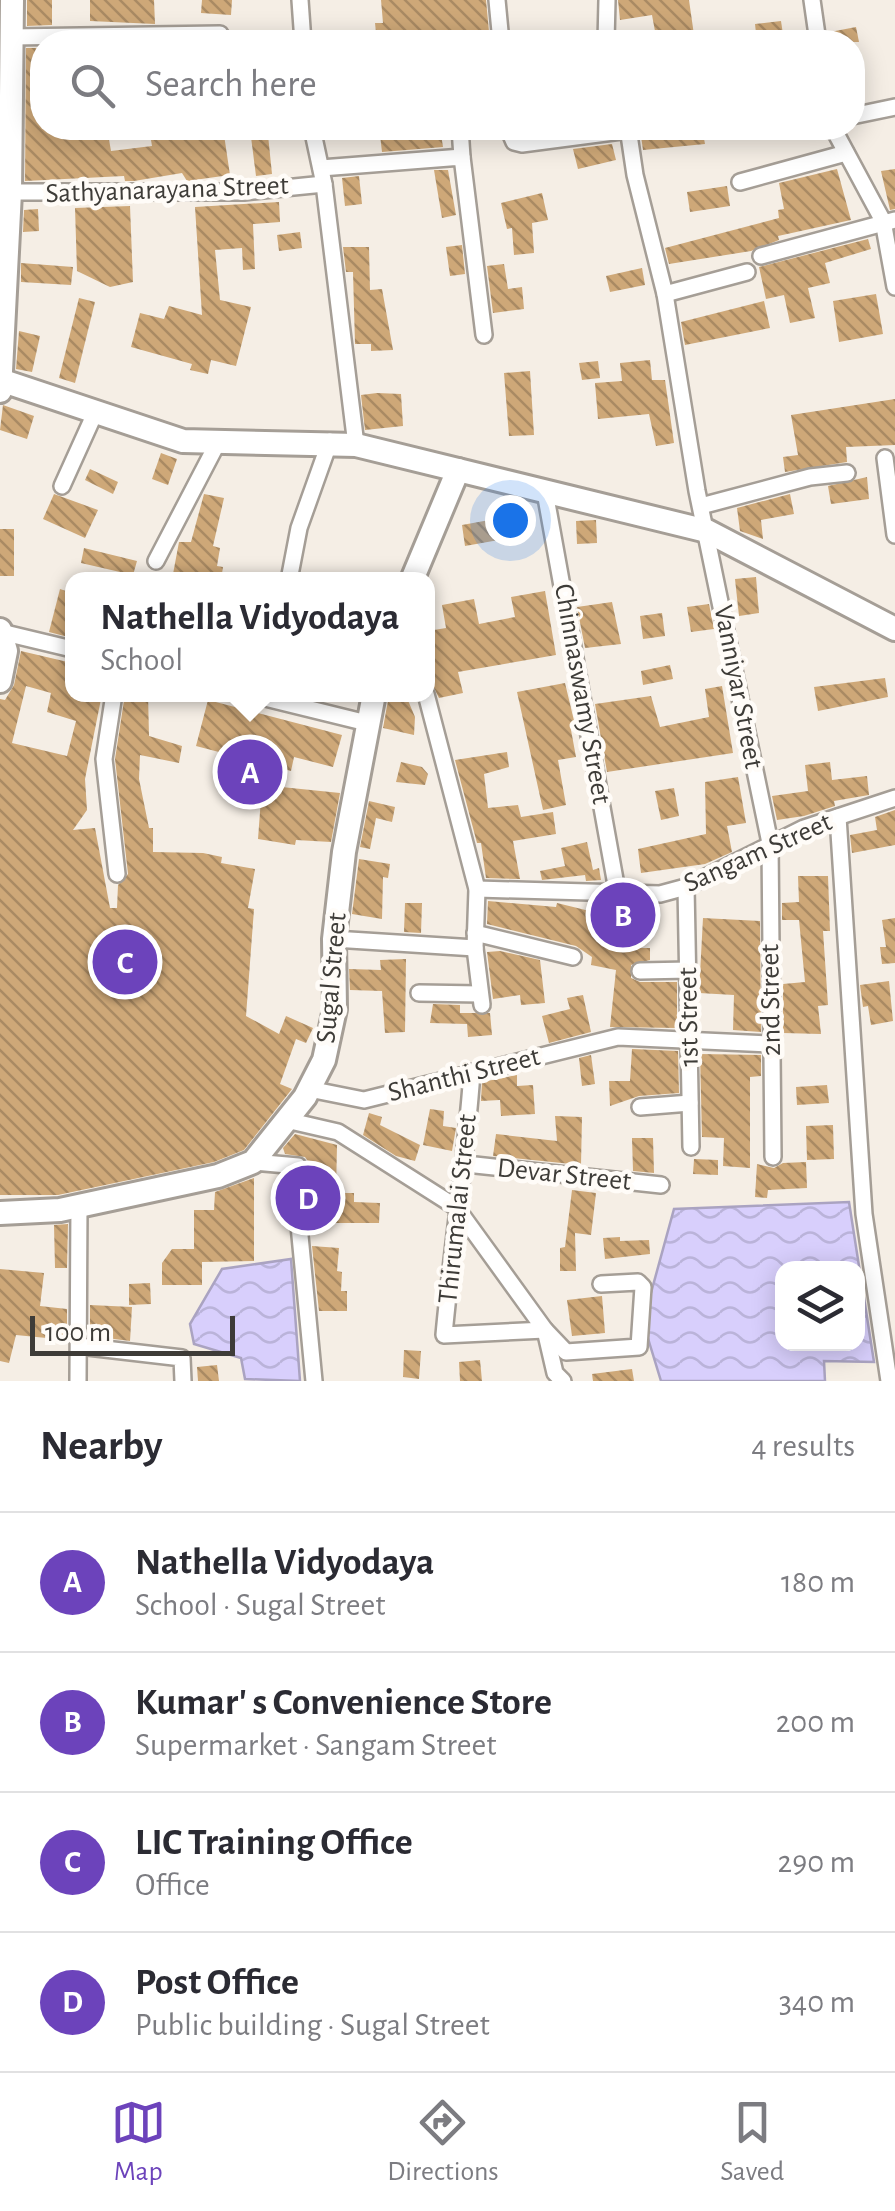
<!DOCTYPE html>
<meta charset="utf-8">
<style>
:root{--surface:#fff;--page:#f7f7f7;--text:#2b2b33;--muted:#7c7c81;--line:#e1e1e2;--accent:#6c43bb}
body{margin:0;font-family:"Alegreya Sans",sans-serif;background:var(--page);color:var(--text)}
.controls{position:absolute;right:30px;bottom:30px;display:grid;overflow:hidden;border-radius:20px;box-shadow:0 5px 25px #0003}
.controls button{width:90px;height:90px;display:grid;place-items:center;padding:0;border:0;border-bottom:2px solid var(--line);background:var(--surface);color:var(--text);font:50px sans-serif}
.scale{position:absolute;left:30px;bottom:25px;width:205px;box-sizing:border-box;padding-left:10px;border:5px solid #3e3c38;border-top:0;font-size:28px;line-height:35px;white-space:nowrap;color:#3e3c38;-webkit-text-stroke:8px #fffcf8;paint-order:stroke}
.you{position:absolute;left:510px;top:520px;width:35px;height:35px;margin:-25px;border:8px solid #fff;border-radius:50%;background:#1a73e8;box-shadow:0 0 0 15px #1a73e833}
.badge{display:grid;place-items:center;width:65px;height:65px;border-radius:50%;background:var(--accent);color:#fff;font-size:32px;font-weight:700}
.pin{position:absolute;translate:-50% -50%;border:5px solid #fff;box-shadow:0 2px 10px #0006}
.popup{position:absolute;left:65px;top:572px;width:370px;height:130px;box-sizing:border-box;display:grid;place-content:center;border-radius:20px;background:var(--surface);filter:drop-shadow(0 2px 8px #0005);font-size:32px;white-space:nowrap;color:var(--muted)}
.popup b{font-size:38px;color:var(--text)}
.popup::after{content:'';position:absolute;left:50%;top:100%;margin-left:-20px;border:20px solid transparent;border-top-color:var(--surface)}
.list{margin:0;padding:0;list-style:none}
h2{display:flex;justify-content:space-between;align-items:center;height:130px;margin:0;padding:0 40px;font-size:42px}
h2 small{font-size:32px;font-weight:400;color:var(--muted)}
.list li{display:grid;grid-template-columns:65px 1fr auto;gap:30px;align-items:center;box-sizing:border-box;height:140px;padding:0 40px;border-top:2px solid var(--line)}
.list b{display:block;font-size:38px;white-space:nowrap}
.list p{margin:0;font-size:32px;white-space:nowrap;color:var(--muted)}
.list em{font-size:32px;font-style:normal;color:var(--muted)}
.icon{flex:none;width:55px;height:55px;fill:none;stroke:currentColor;stroke-width:2;stroke-linecap:round;stroke-linejoin:round}
.map{position:relative;flex:none;width:895px;height:1381px;overflow:hidden}
.search{position:absolute;background:var(--surface);box-shadow:0 5px 25px #0003;left:30px;right:30px;top:30px;height:110px;display:flex;align-items:center;gap:25px;box-sizing:border-box;padding:0 35px;border-radius:40px;color:var(--muted);font-size:38px}
.sheet{height:690px;background:var(--surface)}
nav{display:flex;justify-content:space-around;align-items:center;box-sizing:border-box;height:140px;border-top:2px solid var(--line);background:var(--surface);font-size:28px;color:var(--muted)}
nav a{display:grid;justify-items:center;gap:5px}
nav .on{color:var(--accent)}
.map>svg:first-child{display:block}
.water{fill:url(#water-waves);stroke:#aaa3c1;stroke-width:2.5;fill-rule:evenodd}
.building{fill:url(#building-back-hatch);fill-rule:evenodd}
.lines{fill:none;stroke-linecap:round;stroke-linejoin:round}
.street-casing{stroke:#a59e96;stroke-width:20}
.secondary-casing{stroke:#a59e96;stroke-width:28}
.street{stroke:#fff;stroke-width:15}
.secondary{stroke:#fff;stroke-width:22}
.labels{text-anchor:middle;dominant-baseline:central;stroke-width:9;stroke-linejoin:round;paint-order:stroke}
.street-label{font-size:28px;fill:#3e3c38;stroke:#fffcf8}
</style>
<div class="map">
<svg width="895" height="1381" viewBox="0 0 895 1381">
<defs>
<pattern id="water-waves" width="16" height="10" patternUnits="userSpaceOnUse" patternTransform="scale(2.5)"><rect width="16" height="10" fill="#d8cffc"/><path d="M0 5q4-4 8 0t8 0" fill="none" stroke="#bab3d9"/></pattern>
<pattern id="building-back-hatch" width="6" height="6" patternUnits="userSpaceOnUse" patternTransform="scale(2.5)"><rect width="6" height="6" fill="#cea878"/><path d="M-1 5l2 2M0 0l6 6M5-1l2 2" fill="none" stroke="#a98a63"/></pattern>
</defs>
<rect width="100%" height="100%" fill="#f5eee5"/>
<g class="water">
<path d="M 849,1202 L 874,1362 L 824,1361 L 825,1381 L 661,1381 L 643,1322 L 674,1209 ZM 782,1268 L 858,1268 L 858,1344 L 782,1344 Z"/>
<path d="M 291,1259 L 300,1381 L 245,1379 L 241,1358 L 194,1344 L 190,1324 L 222,1269 Z"/>
</g>
<g class="building">
<path d="M 27,0 L 52,0 L 52,25 L 27,26 Z"/>
<path d="M 90,0 L 154,0 L 155,24 L 90,21 Z"/>
<path d="M 202,0 L 232,0 L 231,15 L 201,13 Z"/>
<path d="M 381,0 L 486,0 L 490,42 L 377,42 L 375,23 L 383,23 Z"/>
<path d="M 618,0 L 689,0 L 695,42 L 657,42 L 652,15 L 620,20 Z"/>
<path d="M 781,21 L 784,41 L 757,42 L 755,24 Z"/>
<path d="M 856,27 L 859,42 L 832,42 L 830,32 Z"/>
<path d="M 26,48 L 42,48 L 42,128 L 107,128 L 111,151 L 152,146 L 149,128 L 223,128 L 230,175 L 187,181 L 182,173 L 134,181 L 125,181 L 124,176 L 25,181 Z"/>
<path d="M 396,128 L 440,128 L 443,147 L 382,152 L 380,135 L 396,133 Z"/>
<path d="M 650,128 L 702,128 L 705,144 L 643,150 L 640,129 Z"/>
<path d="M 268,135 L 272,174 L 256,176 L 251,137 Z"/>
<path d="M 612,144 L 616,160 L 578,169 L 573,149 Z"/>
<path d="M 837,169 L 851,220 L 778,236 L 779,240 L 751,251 L 669,264 L 665,248 L 779,218 L 778,210 L 784,209 L 779,183 Z"/>
<path d="M 895,169 L 895,209 L 890,210 L 881,171 Z"/>
<path d="M 434,170 L 448,170 L 456,215 L 442,218 Z"/>
<path d="M 359,176 L 362,204 L 345,206 L 342,178 Z"/>
<path d="M 727,186 L 730,206 L 690,212 L 687,192 Z"/>
<path d="M 542,193 L 548,220 L 532,223 L 534,253 L 514,255 L 512,228 L 507,229 L 501,203 Z"/>
<path d="M 279,202 L 280,222 L 253,224 L 255,269 L 243,270 L 242,248 L 215,250 L 220,300 L 251,307 L 236,366 L 211,360 L 208,374 L 190,370 L 192,364 L 131,347 L 140,313 L 164,319 L 169,306 L 202,315 L 195,207 Z"/>
<path d="M 130,206 L 133,282 L 110,287 L 77,271 L 75,208 Z"/>
<path d="M 38,209 L 39,231 L 23,232 L 24,210 Z"/>
<path d="M 300,232 L 302,248 L 279,251 L 277,235 Z"/>
<path d="M 868,239 L 871,249 L 825,263 L 830,283 L 808,288 L 815,318 L 790,323 L 784,295 L 766,299 L 759,267 Z"/>
<path d="M 462,245 L 465,274 L 450,276 L 446,247 Z"/>
<path d="M 343,247 L 369,247 L 370,290 L 382,289 L 393,350 L 371,351 L 371,344 L 355,344 L 353,272 L 346,272 Z"/>
<path d="M 21,263 L 73,267 L 71,285 L 21,282 Z"/>
<path d="M 504,264 L 508,289 L 522,287 L 524,309 L 493,313 L 487,266 Z"/>
<path d="M 642,268 L 645,285 L 610,292 L 606,276 Z"/>
<path d="M 876,294 L 883,334 L 839,342 L 833,301 Z"/>
<path d="M 79,298 L 95,302 L 75,383 L 59,378 Z"/>
<path d="M 764,301 L 770,328 L 685,345 L 681,322 Z"/>
<path d="M 19,331 L 40,336 L 32,372 L 16,369 Z"/>
<path d="M 650,360 L 652,380 L 665,380 L 674,443 L 656,446 L 649,414 L 598,419 L 595,383 L 622,381 L 620,363 Z"/>
<path d="M 598,361 L 600,378 L 582,380 L 579,363 Z"/>
<path d="M 530,371 L 534,435 L 509,436 L 504,373 Z"/>
<path d="M 377,393 L 401,394 L 403,426 L 365,430 L 361,395 Z"/>
<path d="M 895,399 L 895,445 L 846,447 L 847,462 L 785,472 L 783,457 L 798,455 L 791,415 Z"/>
<path d="M 3,405 L 34,416 L 27,439 L 0,430 Z"/>
<path d="M 161,453 L 177,459 L 168,485 L 152,479 Z"/>
<path d="M 90,469 L 118,482 L 113,494 L 85,480 Z"/>
<path d="M 867,477 L 869,499 L 831,504 L 828,486 Z"/>
<path d="M 54,494 L 98,510 L 85,538 L 43,519 Z"/>
<path d="M 204,494 L 224,498 L 213,546 L 220,548 L 217,566 L 223,567 L 221,580 L 173,574 L 179,542 L 191,542 Z"/>
<path d="M 790,494 L 794,514 L 761,520 L 763,539 L 740,531 L 737,508 Z"/>
<path d="M 528,513 L 532,534 L 465,546 L 462,525 Z"/>
<path d="M 596,520 L 597,543 L 577,544 L 576,521 Z"/>
<rect x="0" y="529" width="14" height="47"/>
<path d="M 84,548 L 137,561 L 133,575 L 81,563 Z"/>
<path d="M 756,577 L 759,613 L 739,616 L 735,579 Z"/>
<path d="M 60,589 L 72,593 L 72,638 L 49,632 Z"/>
<path d="M 545,591 L 556,655 L 458,672 L 463,693 L 439,698 L 428,676 L 428,631 L 446,628 L 442,605 L 474,599 L 479,624 L 515,617 L 511,597 Z"/>
<path d="M 612,602 L 621,644 L 585,648 L 577,607 Z"/>
<path d="M 709,604 L 714,629 L 691,632 L 687,607 Z"/>
<path d="M 662,613 L 665,636 L 643,639 L 640,616 Z"/>
<path d="M 21,651 L 72,663 L 72,694 L 102,694 L 85,779 L 87,810 L 73,830 L 95,828 L 110,908 L 117,908 L 118,885 L 128,874 L 115,759 L 125,694 L 148,694 L 149,736 L 182,746 L 179,763 L 140,755 L 139,779 L 149,828 L 153,828 L 153,852 L 203,853 L 222,857 L 221,863 L 255,869 L 248,908 L 254,909 L 246,1016 L 279,1034 L 286,1016 L 313,1028 L 306,1043 L 296,1039 L 280,1084 L 292,1089 L 244,1150 L 214,1162 L 58,1195 L 0,1195 L 0,699 L 5,700 L 14,685 ZM 26,686 L 51,693 L 47,712 L 76,721 L 67,756 L 12,743 Z"/>
<path d="M 670,665 L 673,679 L 643,685 L 641,671 Z"/>
<path d="M 885,678 L 888,697 L 818,711 L 814,687 Z"/>
<path d="M 565,683 L 576,729 L 571,730 L 576,757 L 558,760 L 566,805 L 543,810 L 517,692 Z"/>
<path d="M 722,686 L 733,753 L 607,772 L 595,704 L 651,696 L 660,727 L 709,717 L 705,689 Z"/>
<path d="M 389,695 L 407,698 L 415,717 L 414,735 L 383,728 Z"/>
<path d="M 208,700 L 342,735 L 333,767 L 294,757 L 291,771 L 196,746 Z"/>
<path d="M 507,752 L 509,767 L 484,774 L 488,808 L 518,805 L 521,817 L 553,812 L 556,834 L 513,841 L 520,879 L 486,878 L 481,843 L 477,843 L 455,760 Z"/>
<path d="M 401,762 L 422,767 L 428,774 L 425,785 L 396,782 Z"/>
<path d="M 830,762 L 832,780 L 867,776 L 869,795 L 834,801 L 835,806 L 804,816 L 777,820 L 772,796 L 808,791 L 805,765 Z"/>
<path d="M 738,777 L 746,823 L 727,826 L 732,852 L 705,864 L 641,873 L 638,849 L 706,834 L 705,782 Z"/>
<path d="M 262,785 L 340,793 L 331,842 L 296,840 L 295,845 L 258,839 Z"/>
<path d="M 674,788 L 679,816 L 661,820 L 655,791 Z"/>
<path d="M 369,801 L 395,807 L 392,822 L 376,818 L 370,849 L 360,847 Z"/>
<path d="M 895,810 L 895,845 L 852,853 L 850,835 L 877,830 L 875,817 Z"/>
<path d="M 587,842 L 593,870 L 599,868 L 601,880 L 586,881 L 585,875 L 542,880 L 540,871 L 565,866 L 561,848 Z"/>
<path d="M 359,859 L 390,864 L 388,878 L 383,877 L 382,919 L 352,914 Z"/>
<path d="M 798,876 L 828,876 L 830,931 L 823,931 L 828,1005 L 818,1006 L 821,1034 L 783,1033 L 783,984 L 805,982 L 799,920 L 782,920 L 782,903 L 799,902 Z"/>
<path d="M 488,901 L 556,907 L 557,903 L 622,919 L 616,948 L 650,948 L 650,960 L 631,965 L 631,978 L 640,982 L 677,982 L 677,1028 L 610,1027 L 616,970 L 591,965 L 592,957 L 576,946 L 487,924 Z"/>
<path d="M 405,903 L 422,903 L 421,933 L 404,932 Z"/>
<path d="M 703,918 L 760,921 L 761,1032 L 733,1030 L 734,995 L 699,993 Z"/>
<path d="M 895,918 L 895,963 L 882,964 L 880,947 L 886,947 L 882,920 Z"/>
<path d="M 500,951 L 540,960 L 545,1003 L 521,1005 L 520,995 L 493,999 L 487,952 Z"/>
<path d="M 406,959 L 405,1032 L 385,1033 L 382,991 L 350,990 L 349,969 L 381,970 L 380,960 Z"/>
<path d="M 889,981 L 893,1021 L 871,1025 L 868,1006 L 863,1007 L 860,985 Z"/>
<path d="M 583,995 L 591,1032 L 549,1043 L 542,1016 L 570,1009 L 567,998 Z"/>
<path d="M 433,1004 L 460,1005 L 460,1013 L 490,1013 L 492,1035 L 468,1037 L 467,1024 L 430,1023 Z"/>
<path d="M 632,1049 L 678,1051 L 679,1093 L 639,1096 L 610,1106 L 609,1081 L 630,1081 Z"/>
<path d="M 700,1054 L 761,1055 L 761,1076 L 750,1077 L 750,1168 L 723,1166 L 724,1138 L 702,1137 Z"/>
<path d="M 591,1055 L 595,1084 L 582,1086 L 579,1058 Z"/>
<path d="M 517,1075 L 517,1086 L 533,1085 L 535,1114 L 501,1116 L 500,1100 L 481,1101 L 482,1082 Z"/>
<path d="M 827,1085 L 829,1103 L 797,1105 L 796,1087 Z"/>
<path d="M 430,1109 L 444,1111 L 443,1126 L 456,1128 L 452,1151 L 423,1145 Z"/>
<path d="M 369,1113 L 382,1117 L 380,1125 L 420,1145 L 415,1161 L 396,1156 L 363,1135 Z"/>
<path d="M 555,1116 L 582,1117 L 581,1165 L 493,1156 L 496,1134 L 557,1141 Z"/>
<path d="M 833,1125 L 834,1159 L 807,1160 L 806,1126 Z"/>
<path d="M 295,1134 L 337,1145 L 336,1193 L 354,1193 L 354,1202 L 380,1203 L 379,1223 L 312,1223 L 312,1167 L 305,1157 L 285,1154 L 283,1148 Z"/>
<path d="M 632,1138 L 653,1138 L 654,1173 L 633,1171 Z"/>
<path d="M 694,1159 L 718,1160 L 718,1175 L 693,1174 Z"/>
<path d="M 806,1162 L 807,1188 L 768,1190 L 767,1198 L 755,1197 L 757,1164 L 774,1168 L 783,1163 Z"/>
<path d="M 254,1178 L 254,1261 L 202,1262 L 202,1285 L 162,1285 L 162,1263 L 172,1249 L 194,1249 L 194,1210 L 214,1210 L 215,1192 Z"/>
<path d="M 572,1190 L 596,1193 L 591,1235 L 575,1233 L 576,1271 L 560,1271 L 560,1248 L 565,1247 Z"/>
<path d="M 68,1224 L 67,1268 L 55,1268 L 54,1225 Z"/>
<path d="M 620,1237 L 620,1241 L 649,1240 L 650,1254 L 605,1259 L 603,1238 Z"/>
<path d="M 312,1246 L 339,1248 L 337,1271 L 342,1272 L 341,1291 L 347,1291 L 347,1311 L 319,1311 Z"/>
<path d="M 0,1269 L 44,1273 L 40,1306 L 67,1309 L 67,1340 L 16,1335 L 9,1363 L 0,1361 Z"/>
<path d="M 150,1283 L 151,1304 L 129,1305 L 129,1284 Z"/>
<path d="M 602,1296 L 605,1333 L 572,1336 L 567,1300 Z"/>
<path d="M 90,1305 L 132,1307 L 130,1341 L 90,1336 Z"/>
<path d="M 404,1350 L 421,1351 L 419,1379 L 403,1377 Z"/>
<path d="M 480,1360 L 482,1381 L 460,1381 L 459,1362 Z"/>
<path d="M 217,1365 L 219,1381 L 198,1381 L 197,1367 Z"/>
<path d="M 632,1369 L 634,1381 L 593,1381 L 592,1374 Z"/>
</g>
<g class="lines">
<g class="street-casing">
<g id="street">
<path d="M 300,0 L 303,42"/>
<path d="M 497,0 L 501,42"/>
<path d="M 812,0 L 818,42"/>
<path d="M 11,37 L 220,34"/>
<path d="M 606,42 L 607,0"/>
<path d="M 852,116 L 895,107"/>
<path d="M 312,128 L 324,184 L 356,445"/>
<path d="M 460,128 L 462,157"/>
<path d="M 508,128 L 514,142 L 522,144 L 629,130"/>
<path d="M 628,128 L 635,175 L 665,294 L 697,491 L 770,843 L 773,1157"/>
<path d="M 833,128 L 883,221 L 895,287"/>
<path d="M 321,168 L 462,157 L 484,335"/>
<path d="M 740,182 L 846,153"/>
<path d="M 10,192 L 244,192 L 324,184"/>
<path d="M 761,256 L 895,220"/>
<path d="M 665,294 L 747,272"/>
<path d="M 885,458 L 895,535"/>
<path d="M 62,486 L 95,413"/>
<path d="M 545,492 L 618,896"/>
<path d="M 701,506 L 810,477 L 847,473"/>
<path d="M 156,561 L 217,444"/>
<path d="M 289,580 L 299,528 L 330,441"/>
<path d="M 1,632 L 72,649"/>
<path d="M 114,694 L 104,759 L 117,874"/>
<path d="M 249,694 L 367,723"/>
<path d="M 838,817 L 864,1214 L 889,1381"/>
<path d="M 686,887 L 691,1147"/>
<path d="M 477,889 L 660,894 L 686,887 L 804,828 L 895,798"/>
<path d="M 475,933 L 573,957"/>
<path d="M 334,939 L 475,948 L 477,889 L 426,694"/>
<path d="M 475,948 L 482,1005"/>
<path d="M 640,971 L 689,970"/>
<path d="M 419,993 L 480,994"/>
<path d="M 472,1072 C 466,1160 452,1247 444,1335 L 545,1330 L 566,1352 L 639,1347 L 643,1287 L 638,1282 L 601,1284"/>
<path d="M 309,1089 L 364,1100 L 618,1037 L 771,1044"/>
<path d="M 640,1107 L 690,1103"/>
<path d="M 286,1120 L 338,1132 L 456,1207 L 545,1330 L 555,1373 L 563,1381"/>
<path d="M 253,1162 L 298,1166 L 302,1173 L 298,1215 L 314,1381"/>
<path d="M 466,1164 L 661,1185"/>
<path d="M 79,1346 L 182,1358 L 183,1381"/>
<path d="M 78,1381 L 79,1205"/>
</g>
</g>
<g class="secondary-casing">
<g id="secondary">
<path d="M 0,380 L 183,441 L 356,445 L 707,531 L 895,629"/>
<path d="M 0,391 L 10,192 L 12,0"/>
<path d="M 412,580 L 458,470"/>
<path d="M 0,630 L 6,651 L 0,681"/>
<path d="M 0,1213 L 60,1210 L 218,1176 L 253,1162 L 305,1097 L 324,1060 L 335,1009 L 334,939 L 344,852 L 374,694"/>
</g>
</g>
<use href="#street" class="street"/>
<use href="#secondary" class="secondary"/>
</g>
<g class="labels">
<g class="street-label">
<text transform="translate(167 190) rotate(-2)">Sathyanarayana Street</text>
<text transform="translate(738 687) rotate(79)">Vanniyar Street</text>
<text transform="translate(582 694) rotate(80)">Chinnaswamy Street</text>
<text transform="translate(758 853) rotate(-24)">Sangam Street</text>
<text transform="translate(332 978) rotate(-85)">Sugal Street</text>
<text transform="translate(771 1000) rotate(-91)">2nd Street</text>
<text transform="translate(689 1017) rotate(-91)">1st Street</text>
<text transform="translate(464 1075) rotate(-14)">Shanthi Street</text>
<text transform="translate(564 1175) rotate(6)">Devar Street</text>
<text transform="translate(458 1209) rotate(-84)">Thirumalai Street</text>
</g>
</g>
</svg>
<div class="controls">
<button><svg class="icon" aria-label="layers" viewBox="0 0 24 24"><path d="M12 4l9 5-9 5-9-5zM3 14l9 5 9-5"/></svg></button>
</div>
<div class="scale">100 m</div>
<div class="you"></div>
<div class="pin badge" style="left:250px;top:772px">A</div>
<div class="popup"><b>Nathella Vidyodaya</b>School</div>
<div class="pin badge" style="left:623px;top:915px">B</div>
<div class="pin badge" style="left:125px;top:962px">C</div>
<div class="pin badge" style="left:308px;top:1198px">D</div>
<div class="search"><svg class="icon" aria-label="search" viewBox="0 0 24 24"><circle cx="10" cy="10" r="6"/><path d="M15 15l6 6"/></svg>Search here</div>
</div>
<section class="sheet">
<h2>Nearby<small>4 results</small></h2>
<ul class="list">
<li><span class="badge">A</span><div><b>Nathella Vidyodaya</b><p>School · Sugal Street</p></div><em>180 m</em></li>
<li><span class="badge">B</span><div><b>Kumar' s Convenience Store</b><p>Supermarket · Sangam Street</p></div><em>200 m</em></li>
<li><span class="badge">C</span><div><b>LIC Training Office</b><p>Office</p></div><em>290 m</em></li>
<li><span class="badge">D</span><div><b>Post Office</b><p>Public building · Sugal Street</p></div><em>340 m</em></li>
</ul>
</section>
<nav>
<a class="on"><svg class="icon" aria-label="map" viewBox="0 0 24 24"><path d="M3 6l6-2 6 2 6-2v14l-6 2-6-2-6 2zM9 4v14M15 6v14"/></svg>Map</a>
<a><svg class="icon" aria-label="directions" viewBox="0 0 24 24"><path d="M12 3l9 9-9 9-9-9zM9 14v-3h6M13 9l2 2-2 2"/></svg>Directions</a>
<a><svg class="icon" aria-label="saved" viewBox="0 0 24 24"><path d="M7 4h10v16l-5-4-5 4z"/></svg>Saved</a>
</nav>
